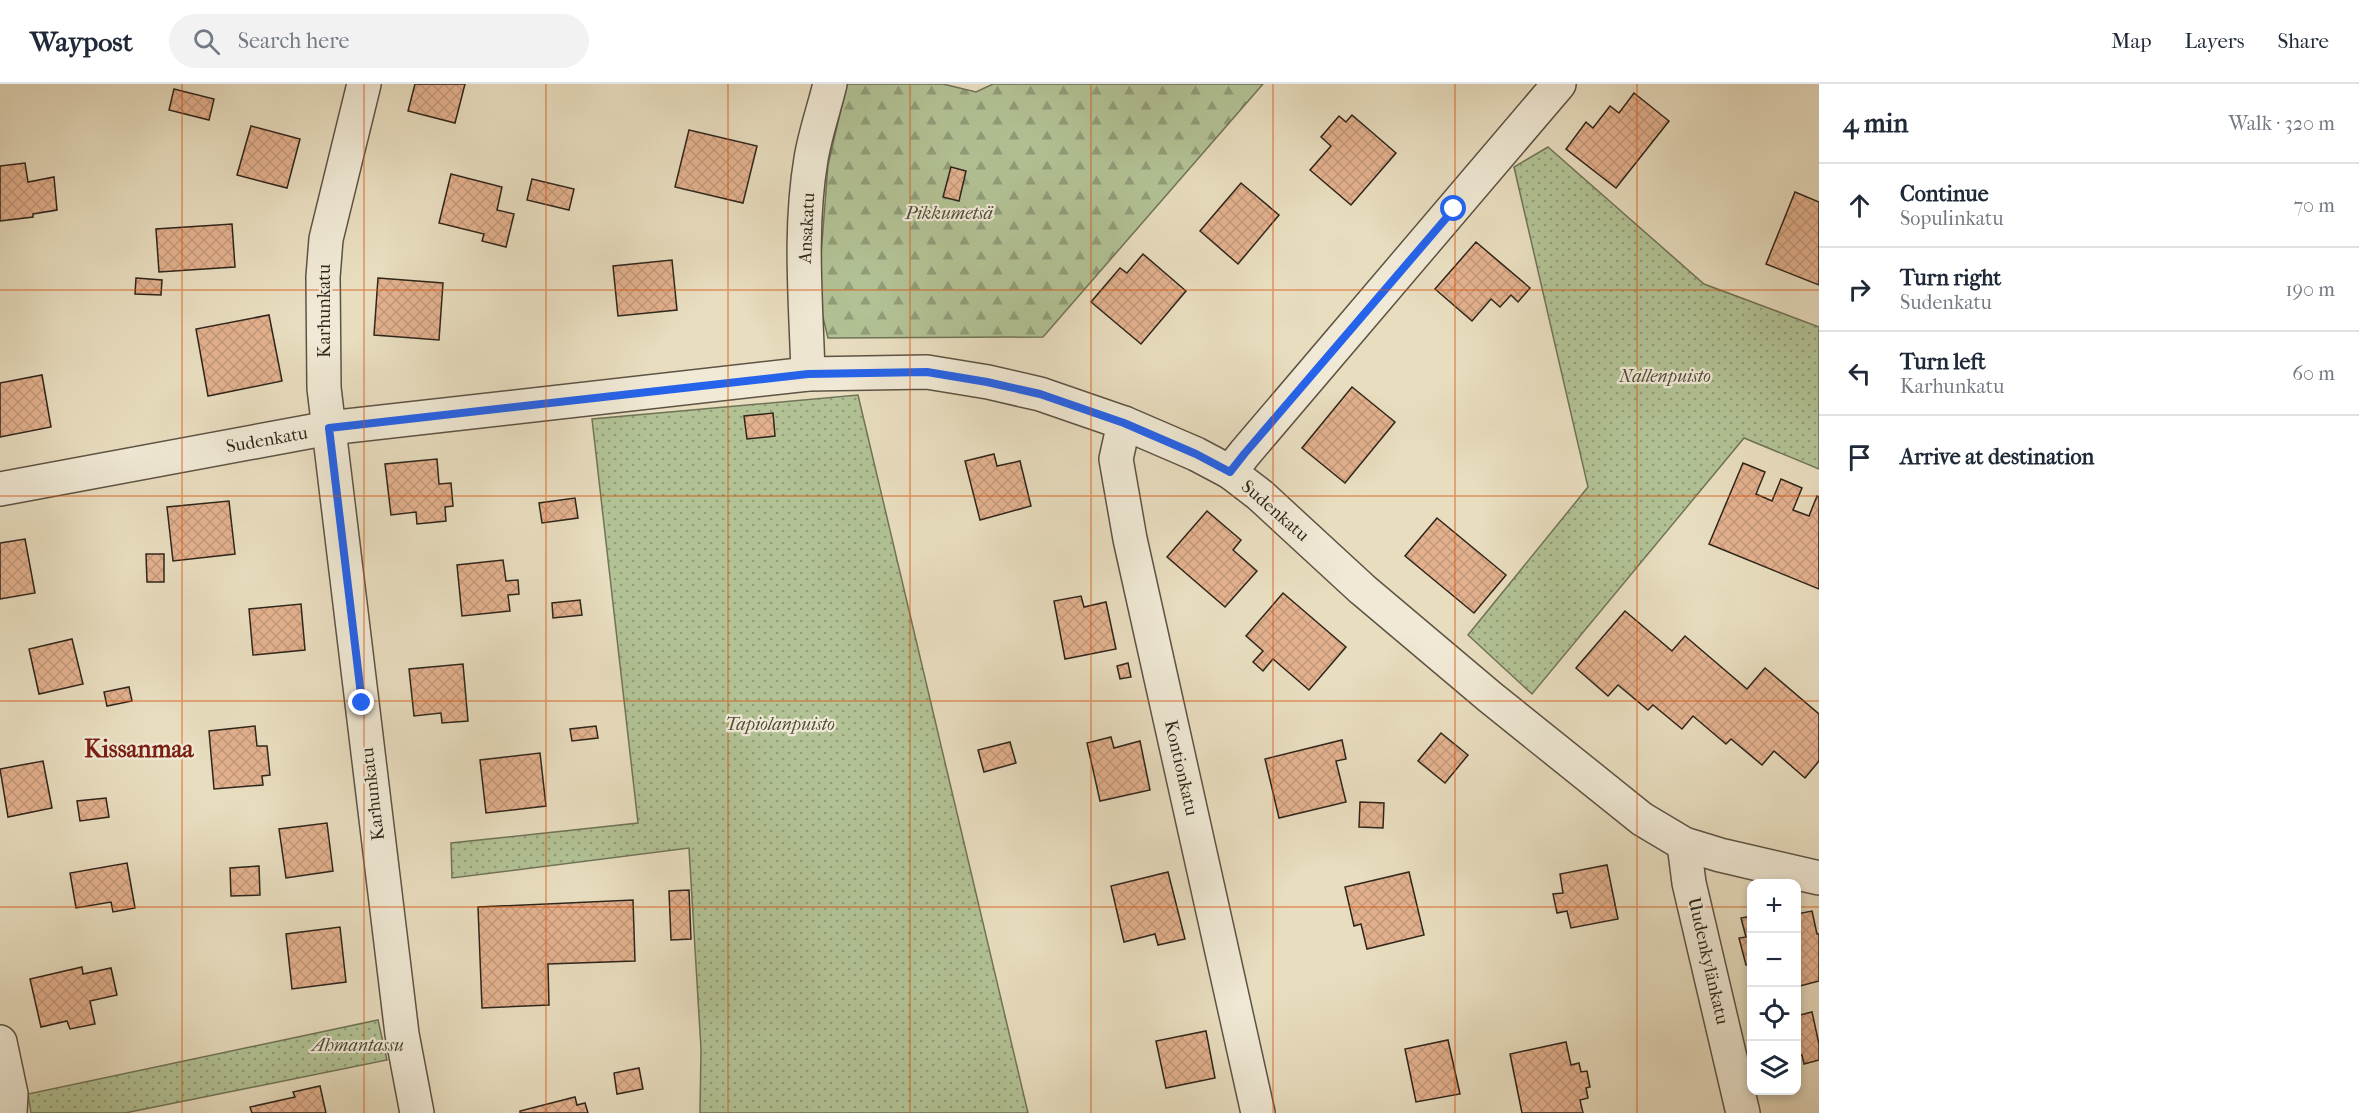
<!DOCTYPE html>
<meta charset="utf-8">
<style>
:root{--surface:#fff;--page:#f2f2f3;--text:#1f2937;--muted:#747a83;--line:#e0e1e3}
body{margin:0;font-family:"IM FELL French Canon",serif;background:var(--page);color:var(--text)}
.controls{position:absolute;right:18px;bottom:18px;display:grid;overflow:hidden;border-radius:12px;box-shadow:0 3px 9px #0003}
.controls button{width:54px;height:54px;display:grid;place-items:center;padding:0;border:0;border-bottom:2px solid var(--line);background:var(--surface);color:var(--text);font:30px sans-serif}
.stop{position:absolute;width:18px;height:18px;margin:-14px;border:4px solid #2563eb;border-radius:50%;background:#fff}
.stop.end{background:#2563eb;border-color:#fff;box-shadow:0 2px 6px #0008}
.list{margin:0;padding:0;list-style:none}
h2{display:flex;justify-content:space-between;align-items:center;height:78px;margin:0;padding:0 24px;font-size:26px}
h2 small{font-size:20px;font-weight:400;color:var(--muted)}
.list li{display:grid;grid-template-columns:39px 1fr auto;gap:18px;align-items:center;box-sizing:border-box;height:84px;padding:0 24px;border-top:2px solid var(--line)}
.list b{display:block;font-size:22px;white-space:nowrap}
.list p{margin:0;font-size:20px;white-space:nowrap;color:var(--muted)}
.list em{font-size:20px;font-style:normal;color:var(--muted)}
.icon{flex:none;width:33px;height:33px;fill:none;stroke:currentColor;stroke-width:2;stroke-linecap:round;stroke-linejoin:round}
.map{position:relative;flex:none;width:1819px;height:1029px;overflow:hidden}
header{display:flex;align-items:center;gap:36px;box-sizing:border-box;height:84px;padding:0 30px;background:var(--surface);border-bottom:2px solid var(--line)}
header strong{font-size:28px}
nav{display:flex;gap:33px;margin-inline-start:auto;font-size:21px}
.search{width:420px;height:54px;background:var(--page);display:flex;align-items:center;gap:15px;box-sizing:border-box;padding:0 21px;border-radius:33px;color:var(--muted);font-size:22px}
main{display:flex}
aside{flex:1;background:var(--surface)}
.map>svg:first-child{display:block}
.green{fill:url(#green-dots);stroke:#707458;stroke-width:1.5}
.forest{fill:url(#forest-firs);stroke:#707458;stroke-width:1.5}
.building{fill:url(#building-cross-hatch);stroke:#2f251b;stroke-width:1.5}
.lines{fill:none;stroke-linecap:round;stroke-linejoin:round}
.street-casing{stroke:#5d5344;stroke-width:36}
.street{stroke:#f0e9d5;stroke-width:33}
.route{stroke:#2563eb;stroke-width:8}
.grid{fill:none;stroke:#d6540e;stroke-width:1.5;stroke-opacity:0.55}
.labels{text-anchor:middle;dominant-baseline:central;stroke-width:4.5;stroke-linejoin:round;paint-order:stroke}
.park-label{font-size:18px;font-style:italic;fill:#504c3a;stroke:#f0e9d5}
.street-label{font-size:18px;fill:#2f251b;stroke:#f0e9d5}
.district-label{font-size:24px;font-weight:bold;fill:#7a1f14;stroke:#f0e9d5}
</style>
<header>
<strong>Waypost</strong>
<div class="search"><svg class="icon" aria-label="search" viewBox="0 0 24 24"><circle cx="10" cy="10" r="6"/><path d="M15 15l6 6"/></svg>Search here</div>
<nav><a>Map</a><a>Layers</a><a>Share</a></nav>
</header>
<main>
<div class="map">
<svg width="1819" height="1029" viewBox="0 0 1819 1029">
<defs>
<pattern id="green-dots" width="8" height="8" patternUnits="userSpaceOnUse" patternTransform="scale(1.5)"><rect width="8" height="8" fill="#b2c295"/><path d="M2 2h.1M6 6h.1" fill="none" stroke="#919d79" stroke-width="1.8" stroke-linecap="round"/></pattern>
<pattern id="forest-firs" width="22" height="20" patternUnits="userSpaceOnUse" patternTransform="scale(1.5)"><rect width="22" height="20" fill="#b2c295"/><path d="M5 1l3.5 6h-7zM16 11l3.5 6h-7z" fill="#919d79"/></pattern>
<pattern id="building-cross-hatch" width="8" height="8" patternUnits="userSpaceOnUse" patternTransform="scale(1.5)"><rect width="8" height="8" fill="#e3b18e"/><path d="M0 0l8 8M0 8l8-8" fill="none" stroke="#c3987a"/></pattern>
</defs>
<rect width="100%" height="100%" fill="#e8ddbf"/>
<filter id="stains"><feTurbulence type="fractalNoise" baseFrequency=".00333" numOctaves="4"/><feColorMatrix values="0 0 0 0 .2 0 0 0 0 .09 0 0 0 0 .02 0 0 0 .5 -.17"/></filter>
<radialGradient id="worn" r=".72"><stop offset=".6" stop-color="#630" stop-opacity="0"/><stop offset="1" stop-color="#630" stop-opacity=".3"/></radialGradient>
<g class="green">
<path d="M 1548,63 L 1704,200 L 1819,243 L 1819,385 L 1744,354 L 1532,610 L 1468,551 L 1588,403 L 1514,83 Z"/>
<path d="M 858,311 L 1028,1029 L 700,1029 L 701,965 L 689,764 L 452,794 L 451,759 L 638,739 L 592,335 Z"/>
<path d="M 378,936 L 387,976 L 125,1029 L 31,1029 L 28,1010 Z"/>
</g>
<path class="forest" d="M 847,0 L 943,0 L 976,8 L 993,0 L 1263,0 L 1043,253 L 828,254 L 822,229 L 820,184 L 828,81 Z"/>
<g class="building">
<path d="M 415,0 L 465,0 L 455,39 L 408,27 Z"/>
<path d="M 174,5 L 214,15 L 209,36 L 169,26 Z"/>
<path d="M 1634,9 L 1669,37 L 1616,104 L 1566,65 L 1586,38 L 1593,44 L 1610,22 L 1619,29 Z"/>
<path d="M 1352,31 L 1396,69 L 1351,121 L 1310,86 L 1331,62 L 1321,53 L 1339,32 L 1346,38 Z"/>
<path d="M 251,42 L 300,55 L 287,104 L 237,91 Z"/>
<path d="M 689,46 L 757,62 L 743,119 L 675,103 Z"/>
<path d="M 25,79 L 28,98 L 54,93 L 57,126 L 33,130 L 33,133 L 0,137 L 0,82 Z"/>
<path d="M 951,83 L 966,87 L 959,117 L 943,113 Z"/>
<path d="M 451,90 L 502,103 L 497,126 L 514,130 L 506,163 L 482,157 L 484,150 L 439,139 Z"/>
<path d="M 532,95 L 574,105 L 569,126 L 527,116 Z"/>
<path d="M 1241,99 L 1279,131 L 1238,180 L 1200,147 Z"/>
<path d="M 1795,108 L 1819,118 L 1819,201 L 1766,180 Z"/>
<path d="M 232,140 L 235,183 L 159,188 L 156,145 Z"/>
<path d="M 1476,158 L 1530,204 L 1518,218 L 1511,211 L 1500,223 L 1491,215 L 1472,237 L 1435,205 Z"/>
<path d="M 1143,170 L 1186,207 L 1141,260 L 1091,218 L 1120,184 L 1127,189 Z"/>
<path d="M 672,176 L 677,226 L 618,232 L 613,182 Z"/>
<path d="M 136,194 L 162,196 L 161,211 L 135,210 Z"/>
<path d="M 378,194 L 443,199 L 439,256 L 374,251 Z"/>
<path d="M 269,231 L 282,297 L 208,312 L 196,245 Z"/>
<path d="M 42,291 L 51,343 L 0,353 L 0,299 Z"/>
<path d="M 1352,303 L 1395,338 L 1345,399 L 1302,364 Z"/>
<path d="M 773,329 L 775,352 L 747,355 L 744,332 Z"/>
<path d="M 994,370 L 997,382 L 1020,377 L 1031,422 L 980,436 L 965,377 Z"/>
<path d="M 437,375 L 439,400 L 451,399 L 453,422 L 445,423 L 446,437 L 417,440 L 416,428 L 391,431 L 385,380 Z"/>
<path d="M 1743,379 L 1765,388 L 1756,410 L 1772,417 L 1781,395 L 1802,404 L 1793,426 L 1809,432 L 1817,412 L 1819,413 L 1819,505 L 1709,460 Z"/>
<path d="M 575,414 L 578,434 L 542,439 L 539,419 Z"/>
<path d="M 229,417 L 235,470 L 173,477 L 167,423 Z"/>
<path d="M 1207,427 L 1241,456 L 1233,466 L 1257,487 L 1225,523 L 1167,473 Z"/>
<path d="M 1437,434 L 1506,491 L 1474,529 L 1405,472 Z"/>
<path d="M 25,455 L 35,509 L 0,515 L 0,459 Z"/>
<path d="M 146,470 L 164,470 L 164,498 L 147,498 Z"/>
<path d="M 503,476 L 506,497 L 518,496 L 519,510 L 508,511 L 510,527 L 462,532 L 457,481 Z"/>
<path d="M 1283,509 L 1346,563 L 1309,606 L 1273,575 L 1263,587 L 1253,578 L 1263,567 L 1246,552 Z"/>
<path d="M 1081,512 L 1084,523 L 1106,518 L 1116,565 L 1065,575 L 1054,517 Z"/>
<path d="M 580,516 L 582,531 L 553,534 L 552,519 Z"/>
<path d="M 301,520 L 305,566 L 253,571 L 249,525 Z"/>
<path d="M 1625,527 L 1672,567 L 1685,552 L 1747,605 L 1765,584 L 1819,630 L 1819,677 L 1805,694 L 1774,667 L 1762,681 L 1731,655 L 1726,660 L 1693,632 L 1682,645 L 1653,621 L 1648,626 L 1618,601 L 1608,612 L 1576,584 Z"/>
<path d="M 72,555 L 83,600 L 39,610 L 29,565 Z"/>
<path d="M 1128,579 L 1131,593 L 1120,595 L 1117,582 Z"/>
<path d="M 463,580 L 468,637 L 442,639 L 441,629 L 414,632 L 409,585 Z"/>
<path d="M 129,603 L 132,617 L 107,622 L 104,608 Z"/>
<path d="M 255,642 L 257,662 L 267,662 L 270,691 L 262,692 L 263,701 L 214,705 L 209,647 Z"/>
<path d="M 596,642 L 598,654 L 572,657 L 570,645 Z"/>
<path d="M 1441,649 L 1468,671 L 1445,699 L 1418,677 Z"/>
<path d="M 1111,653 L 1114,664 L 1140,657 L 1150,706 L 1100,717 L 1087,659 Z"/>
<path d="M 1342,656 L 1346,675 L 1336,677 L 1346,718 L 1279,734 L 1265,675 Z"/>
<path d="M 1010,658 L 1016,679 L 984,688 L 978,666 Z"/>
<path d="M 540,669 L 546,722 L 486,729 L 480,676 Z"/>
<path d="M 43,677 L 52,724 L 8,733 L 0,685 Z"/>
<path d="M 106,714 L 109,733 L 80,737 L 77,717 Z"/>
<path d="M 1360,718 L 1384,719 L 1383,744 L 1359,743 Z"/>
<path d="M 327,739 L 333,787 L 286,794 L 279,745 Z"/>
<path d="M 127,779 L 135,824 L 113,828 L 111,818 L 76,824 L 70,789 Z"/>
<path d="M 1607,781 L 1618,835 L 1571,844 L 1567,827 L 1557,829 L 1553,810 L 1563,809 L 1560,790 Z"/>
<path d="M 259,782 L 260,811 L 231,812 L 230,784 Z"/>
<path d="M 1168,788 L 1185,855 L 1158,861 L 1155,850 L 1124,858 L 1111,802 Z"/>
<path d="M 1409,788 L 1424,851 L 1367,865 L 1361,840 L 1354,842 L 1345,803 Z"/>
<path d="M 689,806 L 691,855 L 671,856 L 669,807 Z"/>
<path d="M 633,816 L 635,877 L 548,880 L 549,921 L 482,924 L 478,823 Z"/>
<path d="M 1812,827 L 1817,850 L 1819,850 L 1819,897 L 1796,903 L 1796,830 Z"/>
<path d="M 1752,832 L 1752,883 L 1751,879 L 1746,881 L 1739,854 L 1746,853 L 1741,834 Z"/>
<path d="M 340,843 L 346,898 L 292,905 L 286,850 Z"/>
<path d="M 82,883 L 83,890 L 111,884 L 117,911 L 90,917 L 95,940 L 70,945 L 67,937 L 41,943 L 30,895 Z"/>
<path d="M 1812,928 L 1819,960 L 1819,976 L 1804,980 L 1802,971 L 1796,972 L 1796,932 Z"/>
<path d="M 1206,947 L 1215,994 L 1166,1004 L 1156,957 Z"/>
<path d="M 1448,956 L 1460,1010 L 1416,1018 L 1405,965 Z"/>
<path d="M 1566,958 L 1571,981 L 1579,979 L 1581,988 L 1587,987 L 1590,1003 L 1586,1004 L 1588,1014 L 1580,1016 L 1583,1029 L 1522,1029 L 1510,970 Z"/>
<path d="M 639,984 L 643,1005 L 617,1010 L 614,989 Z"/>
<path d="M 320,1002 L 326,1029 L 252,1029 L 250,1023 L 295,1013 L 293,1008 Z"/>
<path d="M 575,1013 L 577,1021 L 585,1019 L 588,1029 L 520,1029 L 520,1027 Z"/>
</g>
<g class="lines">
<g class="street-casing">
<g id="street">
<path d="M 364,0 L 326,155 L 323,193 L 324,304 L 402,950 L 417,1029"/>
<path d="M 808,290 C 806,219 799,146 811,75 C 815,50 824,25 830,0"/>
<path d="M 1124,339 L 1116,375 L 1130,455 L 1258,1029"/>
<path d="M 1230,388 L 1245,369 L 1559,0"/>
<path d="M 0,405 L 329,344 L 808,290 L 927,288 L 988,298 L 1040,310 L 1124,339 L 1196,370 L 1230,388 L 1260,411 L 1362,505 L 1490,613 L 1642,735 L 1684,760 L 1720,771 L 1819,794"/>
<path d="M 1684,760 L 1689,799 L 1743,1029"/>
<path d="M 0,958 L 11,1010 L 10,1029"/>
</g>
</g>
<use href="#street" class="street"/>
</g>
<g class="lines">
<path class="route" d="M 362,619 L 329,344 L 808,290 L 927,288 L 987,298 L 1040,310 L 1124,339 L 1196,370 L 1230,388 L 1245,369 L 1454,125"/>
</g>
<path class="grid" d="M 182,0 L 182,1029M 364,0 L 364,1029M 546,0 L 546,1029M 728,0 L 728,1029M 910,0 L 910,1029M 1091,0 L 1091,1029M 1273,0 L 1273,1029M 1455,0 L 1455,1029M 1637,0 L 1637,1029M 0,206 L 1819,206M 0,412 L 1819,412M 0,617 L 1819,617M 0,823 L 1752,823M 1796,823 L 1819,823"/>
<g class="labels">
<g class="park-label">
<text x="949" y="129">Pikkumetsä</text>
<text x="1665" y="292">Nallenpuisto</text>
<text x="780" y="640">Tapiolanpuisto</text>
<text x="358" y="961">Ahmantassu</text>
</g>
<g class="street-label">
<text transform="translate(807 144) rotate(-87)">Ansakatu</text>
<text transform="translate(324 227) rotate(-90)">Karhunkatu</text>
<text transform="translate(267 356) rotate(-10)">Sudenkatu</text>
<text transform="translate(1275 427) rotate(41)">Sudenkatu</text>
<text transform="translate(1181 684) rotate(77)">Kontionkatu</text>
<text transform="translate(373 710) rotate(-97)">Karhunkatu</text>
<text transform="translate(1708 877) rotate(77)">Uudenkylänkatu</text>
</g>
<g class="district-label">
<text x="139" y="665">Kissanmaa</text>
</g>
</g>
<rect width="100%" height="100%" filter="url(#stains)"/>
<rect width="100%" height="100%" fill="url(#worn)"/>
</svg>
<div class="controls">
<button>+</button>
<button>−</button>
<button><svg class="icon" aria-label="locate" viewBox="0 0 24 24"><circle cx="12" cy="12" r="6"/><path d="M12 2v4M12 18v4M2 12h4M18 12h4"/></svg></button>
<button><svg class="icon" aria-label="layers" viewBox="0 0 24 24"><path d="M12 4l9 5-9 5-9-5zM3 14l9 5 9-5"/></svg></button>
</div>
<div class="stop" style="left:1454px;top:125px"></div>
<div class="stop end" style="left:362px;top:619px"></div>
</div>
<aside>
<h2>4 min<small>Walk · 320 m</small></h2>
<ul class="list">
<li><svg class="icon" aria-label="ahead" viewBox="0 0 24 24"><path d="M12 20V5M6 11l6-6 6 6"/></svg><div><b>Continue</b><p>Sopulinkatu</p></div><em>70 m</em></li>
<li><svg class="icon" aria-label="right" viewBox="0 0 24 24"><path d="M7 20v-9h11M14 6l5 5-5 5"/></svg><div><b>Turn right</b><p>Sudenkatu</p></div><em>190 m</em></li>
<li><svg class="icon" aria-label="left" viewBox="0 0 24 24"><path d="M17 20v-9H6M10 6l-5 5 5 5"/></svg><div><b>Turn left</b><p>Karhunkatu</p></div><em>60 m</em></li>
<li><svg class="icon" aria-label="arrive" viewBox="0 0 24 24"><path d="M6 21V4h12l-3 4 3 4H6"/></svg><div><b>Arrive at destination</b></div></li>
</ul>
</aside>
</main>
